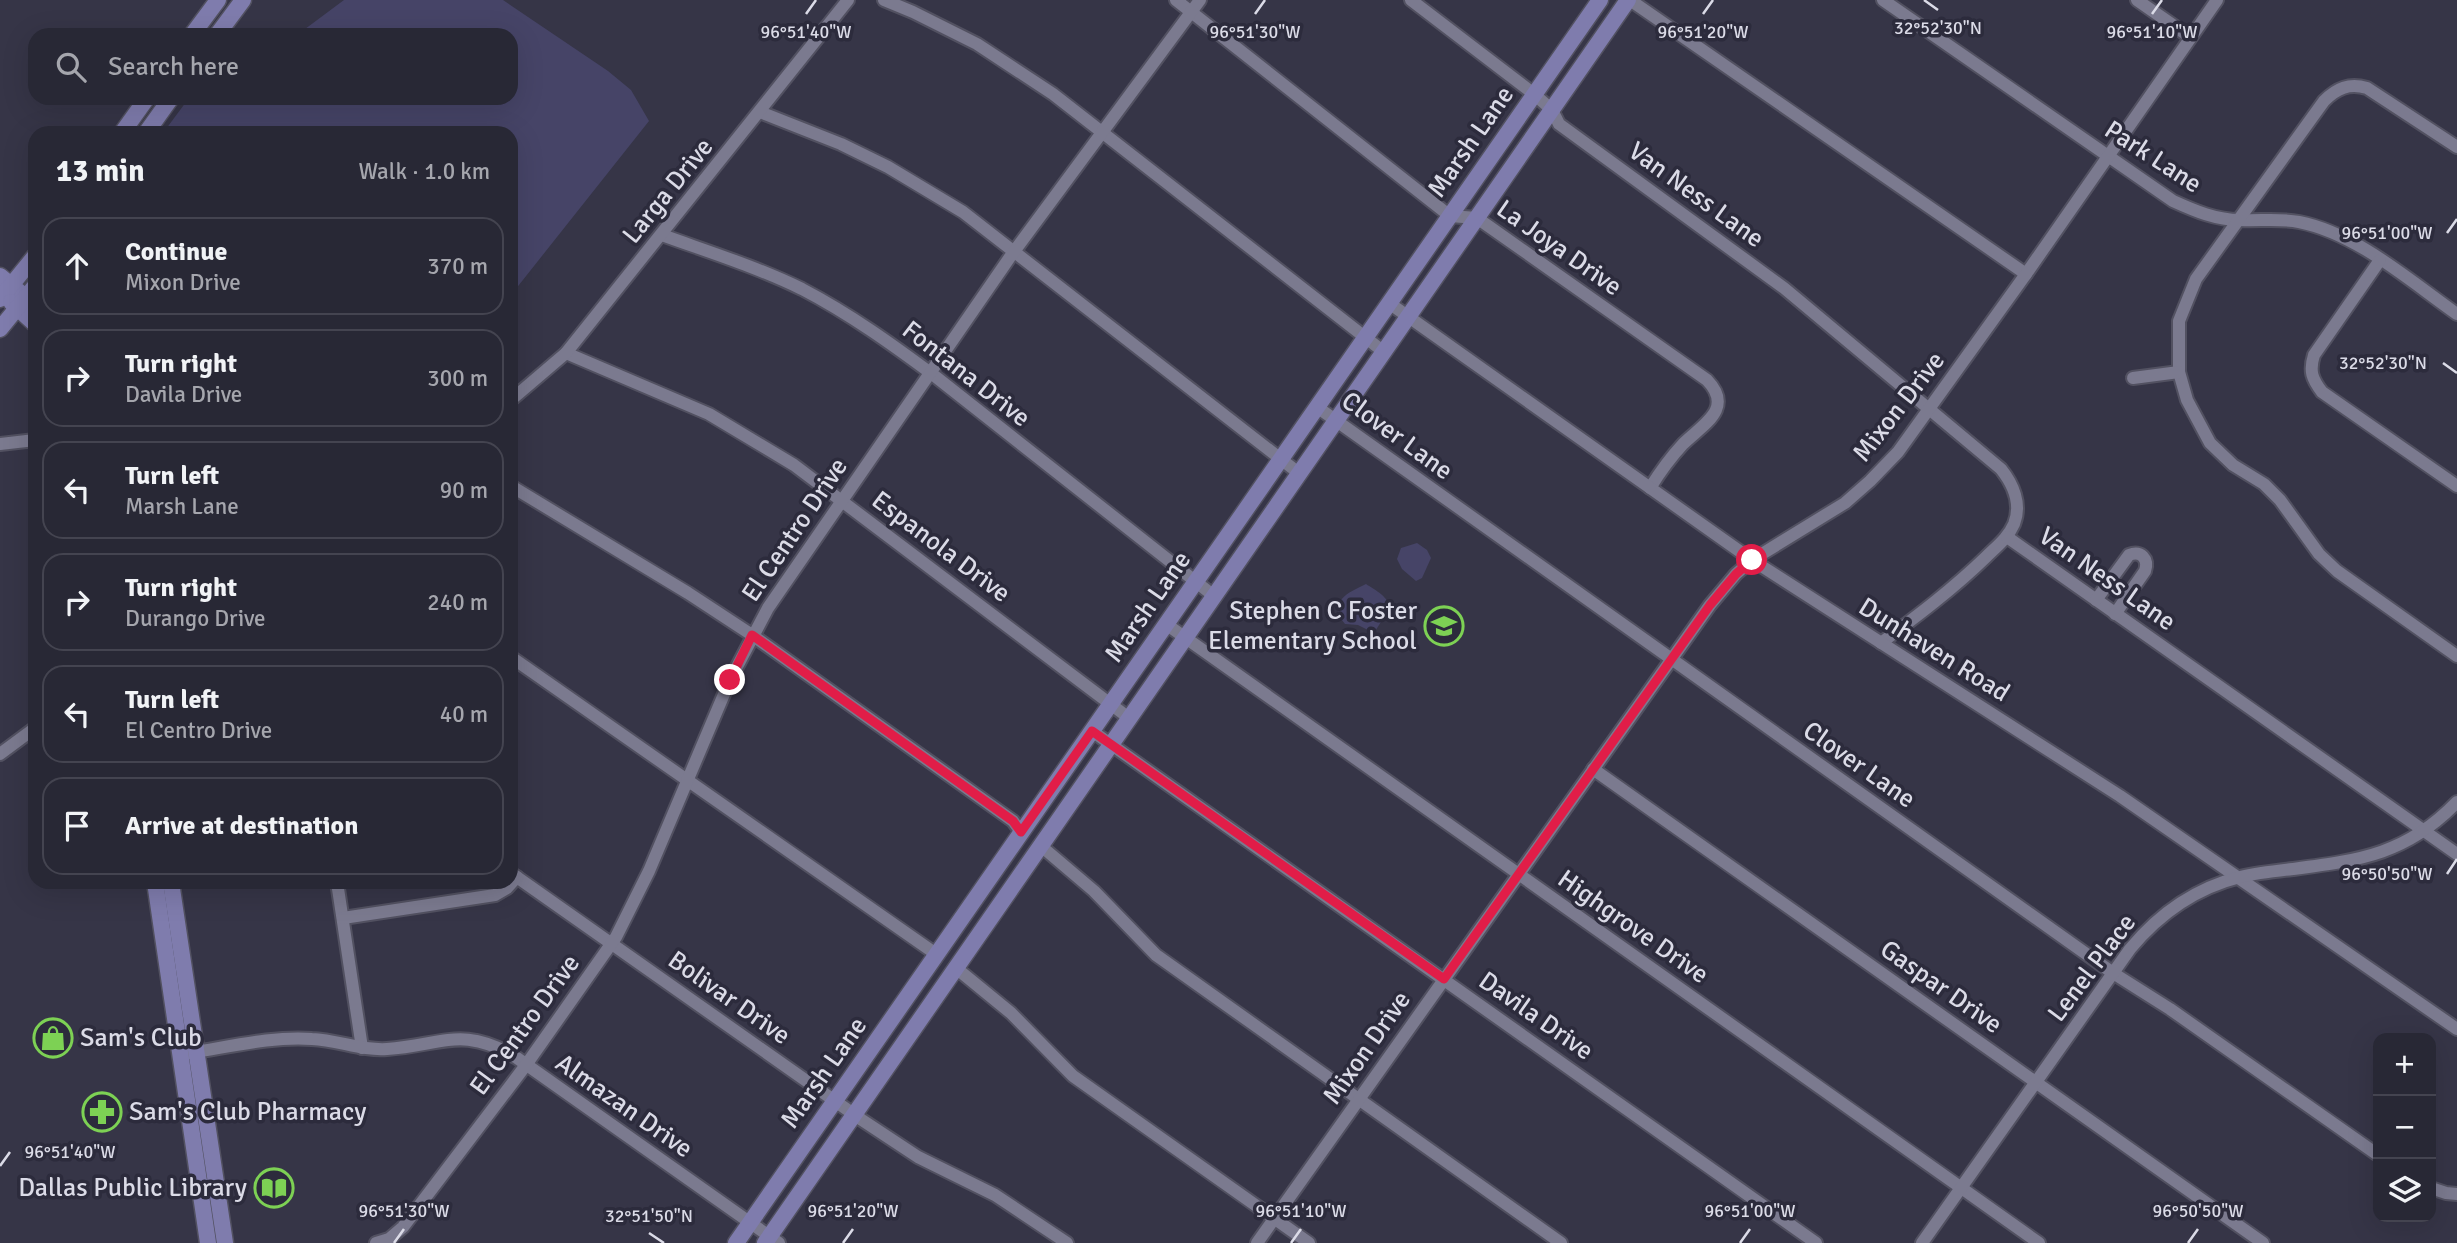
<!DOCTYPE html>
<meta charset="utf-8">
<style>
:root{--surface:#282835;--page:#30303d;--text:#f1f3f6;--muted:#a5a6ad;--line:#444450}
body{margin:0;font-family:Signika,sans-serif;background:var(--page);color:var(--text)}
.controls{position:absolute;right:21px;bottom:21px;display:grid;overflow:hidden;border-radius:14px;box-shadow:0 7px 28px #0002}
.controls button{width:63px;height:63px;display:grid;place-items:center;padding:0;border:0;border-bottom:2px solid var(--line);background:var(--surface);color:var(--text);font:35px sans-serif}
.stop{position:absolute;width:21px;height:21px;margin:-16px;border:5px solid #e11d48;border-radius:50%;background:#fff}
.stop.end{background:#e11d48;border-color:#fff;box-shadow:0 2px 7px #0008}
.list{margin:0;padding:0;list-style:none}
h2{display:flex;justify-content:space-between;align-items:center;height:91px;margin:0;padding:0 28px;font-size:30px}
h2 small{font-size:23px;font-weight:400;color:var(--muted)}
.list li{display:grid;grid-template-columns:46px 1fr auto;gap:21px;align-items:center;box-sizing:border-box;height:98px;margin:0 14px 14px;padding:0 14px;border:2px solid var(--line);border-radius:21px}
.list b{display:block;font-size:26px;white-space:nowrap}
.list p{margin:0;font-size:23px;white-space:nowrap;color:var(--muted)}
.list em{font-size:23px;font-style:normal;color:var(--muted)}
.icon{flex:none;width:38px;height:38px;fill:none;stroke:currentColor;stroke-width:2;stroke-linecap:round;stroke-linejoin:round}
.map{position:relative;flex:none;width:2457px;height:1243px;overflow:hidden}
.search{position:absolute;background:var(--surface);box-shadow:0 7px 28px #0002;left:28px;top:28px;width:490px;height:77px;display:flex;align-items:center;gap:18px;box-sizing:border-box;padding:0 24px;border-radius:21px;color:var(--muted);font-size:26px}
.panel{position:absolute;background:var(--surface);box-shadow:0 7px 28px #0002;left:28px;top:126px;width:490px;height:763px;border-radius:21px}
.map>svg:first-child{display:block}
.green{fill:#464467}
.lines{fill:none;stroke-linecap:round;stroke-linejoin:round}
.minor-casing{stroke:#525161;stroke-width:16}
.major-casing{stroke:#525161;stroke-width:19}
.minor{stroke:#7b7a8f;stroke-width:12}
.major{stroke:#7f7cad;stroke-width:16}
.route{stroke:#e11d48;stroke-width:9}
.ticks{fill:none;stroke:#dbdbe7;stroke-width:2.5}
.labels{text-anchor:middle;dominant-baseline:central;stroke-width:7;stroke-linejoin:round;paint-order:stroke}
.street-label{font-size:26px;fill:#dbdbe7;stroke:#2c2b3c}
.poi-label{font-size:26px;fill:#dbdbe7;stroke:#2c2b3c;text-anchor:end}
.ticks-label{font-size:18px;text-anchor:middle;fill:#dbdbe7;stroke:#2c2b3c;stroke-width:7;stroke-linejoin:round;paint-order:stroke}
</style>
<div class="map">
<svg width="2457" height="1243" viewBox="0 0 2457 1243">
<rect width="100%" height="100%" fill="#363547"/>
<g class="green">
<path d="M 344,0 L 503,0 L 608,71 L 631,90 L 649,121 L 511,295 L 511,133 L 163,133 L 189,98 L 511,98 L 511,35 L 297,35 Z"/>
<path d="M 1417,543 L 1427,550 L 1431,558 L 1422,578 L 1416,581 L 1402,569 L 1397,559 L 1401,548 Z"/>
<path d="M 1366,584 C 1375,590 1390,597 1389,609 L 1374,633 L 1358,625 L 1345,624 C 1327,602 1347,593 1366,584 Z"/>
</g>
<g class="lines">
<g class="minor-casing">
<g id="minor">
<path d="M 884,0 L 913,12 L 977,44 L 1053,94 L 1384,352"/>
<path d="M 1176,0 L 1450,216 L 1477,218 L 1707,380 C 1735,409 1702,425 1683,444 C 1670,458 1660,472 1650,488"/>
<path d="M 1411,0 L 1534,94 L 1552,110 L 1559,124 L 1784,288 L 2001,469 C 2013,484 2022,504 2014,524 C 2008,538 1996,547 1986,557 C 1953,589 1917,616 1881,643"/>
<path d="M 1630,0 L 2026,274"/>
<path d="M 1883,0 L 2173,201 C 2195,211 2216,220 2240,220 C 2260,221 2279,218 2299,222 C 2356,233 2410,281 2457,314"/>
<path d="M 2137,0 L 2190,37"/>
<path d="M 760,112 L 841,144 L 888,167 L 963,212 L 1300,474"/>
<path d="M 2457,147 L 2367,88 C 2349,83 2337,88 2324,101 L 2196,279 L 2179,321 L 2179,372 L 2187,400 L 2210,443 L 2233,465 L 2264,484 L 2280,500 L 2319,554 L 2337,571 L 2457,656"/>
<path d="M 662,235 C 709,252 757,267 802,289 C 850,314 893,345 936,377 L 1214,596"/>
<path d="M 2380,260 L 2314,355 C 2309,371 2312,379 2322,392 L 2457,486"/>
<path d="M 1389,303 L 1752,560 L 2120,796 L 2457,1029"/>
<path d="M 566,353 L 709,414 L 794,465 L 1129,718"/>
<path d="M 2133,378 L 2179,372"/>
<path d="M 511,400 L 566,353 L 848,0"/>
<path d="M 1317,407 L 2113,973 L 2170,1009 L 2378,1155"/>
<path d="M 0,444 L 35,440"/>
<path d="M 511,486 L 688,593 L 752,635 L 1013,821 L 1021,832"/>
<path d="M 2007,537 L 2457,854"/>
<path d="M 2096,600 L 2129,555 C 2141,550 2149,559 2145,571 L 2115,614"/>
<path d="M 1166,624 L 2039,1243"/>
<path d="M 511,657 L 936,954"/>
<path d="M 1092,731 L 1816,1243"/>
<path d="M 0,754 L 35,728"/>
<path d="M 1593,769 L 2263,1243"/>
<path d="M 1041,846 L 1094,891 L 1156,955 L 1561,1243"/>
<path d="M 511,873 L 862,1120 L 918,1157 L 995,1195 L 1067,1243"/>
<path d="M 337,882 L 362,1048"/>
<path d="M 343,918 L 495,895 L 507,888 L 517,877"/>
<path d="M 956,968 L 1011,1013 L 1073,1076 L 1309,1243"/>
<path d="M 189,1053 C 229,1047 272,1036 312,1039 C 338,1040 362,1051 387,1049 C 443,1045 463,1025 517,1058 L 779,1243"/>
<path d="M 2431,1188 L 2446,1193 L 2457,1194"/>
<path d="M 376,1243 L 389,1239 L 403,1227 L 526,1065 L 616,937 L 649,871 L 730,680 L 768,608 L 1010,257 L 1200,0"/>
<path d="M 1257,1243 L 1710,605 L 1736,574 L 1752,560 L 1845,503 L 1870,481 L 1898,452 L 2026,274 L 2217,0"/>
<path d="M 1922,1243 L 2130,949 C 2159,914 2196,888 2240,877 C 2257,873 2275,871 2293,869 C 2361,860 2407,854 2457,802"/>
</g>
</g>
<g class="major-casing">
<g id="major">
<path d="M 192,35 L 218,0"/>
<path d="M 217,35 L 243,0"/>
<path d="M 122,133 L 147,98"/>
<path d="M 146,133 L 171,98"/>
<path d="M 0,276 L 35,305"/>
<path d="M 0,299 L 35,256"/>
<path d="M 11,302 L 35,324"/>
<path d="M 0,329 L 35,286"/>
<path d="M 155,882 L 208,1243"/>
<path d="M 171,882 L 225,1243"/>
<path d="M 736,1243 L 1600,0"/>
<path d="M 765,1243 L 1628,0"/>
</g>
</g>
<use href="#minor" class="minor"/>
<use href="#major" class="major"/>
</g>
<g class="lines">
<path class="route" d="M 730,680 L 752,635 L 1013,821 L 1021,832 L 1092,731 L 1444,979 L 1710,605 L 1736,574 L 1752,560"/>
</g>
<path class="ticks" d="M 1924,0 L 1938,10M 806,14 L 816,0M 1255,14 L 1265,0M 1703,14 L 1713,0M 2152,14 L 2162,0M 2447,233 L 2457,219M 2443,363 L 2457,373M 2447,874 L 2457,859M 0,1166 L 10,1152M 649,1233 L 664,1243M 394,1243 L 404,1229M 843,1243 L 853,1229M 1291,1243 L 1301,1229M 1740,1243 L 1750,1229M 2188,1243 L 2198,1229"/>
<defs>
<g id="school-ring" transform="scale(2.0125)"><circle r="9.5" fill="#2c2b3c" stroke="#7dd154" stroke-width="1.5"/><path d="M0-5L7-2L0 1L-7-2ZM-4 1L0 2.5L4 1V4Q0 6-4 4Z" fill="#7dd154"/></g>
<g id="shop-ring" transform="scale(2.0125)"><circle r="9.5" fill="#2c2b3c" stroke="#7dd154" stroke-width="1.5"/><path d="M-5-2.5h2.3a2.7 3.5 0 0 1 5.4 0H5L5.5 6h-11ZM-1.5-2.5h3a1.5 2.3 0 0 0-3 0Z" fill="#7dd154"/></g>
<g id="pharmacy-ring" transform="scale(2.0125)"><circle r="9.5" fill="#2c2b3c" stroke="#7dd154" stroke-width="1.5"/><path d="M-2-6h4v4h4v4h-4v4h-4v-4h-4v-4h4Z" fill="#7dd154"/></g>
<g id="library-ring" transform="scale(2.0125)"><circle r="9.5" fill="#2c2b3c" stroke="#7dd154" stroke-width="1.5"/><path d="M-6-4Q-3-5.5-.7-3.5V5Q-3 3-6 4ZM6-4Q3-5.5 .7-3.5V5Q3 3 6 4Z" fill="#7dd154"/></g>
</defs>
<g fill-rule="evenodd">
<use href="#school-ring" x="1444" y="626"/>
<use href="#shop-ring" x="53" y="1038"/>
<use href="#pharmacy-ring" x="102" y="1112"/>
<use href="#library-ring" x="274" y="1188"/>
</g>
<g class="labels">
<g class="street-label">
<text transform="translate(1471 142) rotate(-55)">Marsh Lane</text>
<text transform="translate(2153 157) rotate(33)">Park Lane</text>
<text transform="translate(668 191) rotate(-51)">Larga Drive</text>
<text transform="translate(1696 195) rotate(36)">Van Ness Lane</text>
<text transform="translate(1559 248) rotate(35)">La Joya Drive</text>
<text transform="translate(966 374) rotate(38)">Fontana Drive</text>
<text transform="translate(1899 407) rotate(-52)">Mixon Drive</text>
<text transform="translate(1397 436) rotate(36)">Clover Lane</text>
<text transform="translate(795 530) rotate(-56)">El Centro Drive</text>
<text transform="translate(941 547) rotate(37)">Espanola Drive</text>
<text transform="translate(2107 579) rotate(35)">Van Ness Lane</text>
<text transform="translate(1148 607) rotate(-55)">Marsh Lane</text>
<text transform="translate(1934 650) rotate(32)">Dunhaven Road</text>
<text transform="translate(1859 765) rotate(35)">Clover Lane</text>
<text transform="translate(1633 927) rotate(35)">Highgrove Drive</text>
<text transform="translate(2092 968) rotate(-53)">Lenel Place</text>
<text transform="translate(1941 987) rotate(35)">Gaspar Drive</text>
<text transform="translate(729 998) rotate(35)">Bolivar Drive</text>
<text transform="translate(1536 1016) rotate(35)">Davila Drive</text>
<text transform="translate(525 1025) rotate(-54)">El Centro Drive</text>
<text transform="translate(1367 1048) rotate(-55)">Mixon Drive</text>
<text transform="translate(824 1073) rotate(-55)">Marsh Lane</text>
<text transform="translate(624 1106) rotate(35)">Almazan Drive</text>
</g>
<g class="poi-label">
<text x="1417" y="611">Stephen C Foster<tspan x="1417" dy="30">Elementary School</tspan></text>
<text x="80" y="1038" text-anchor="start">Sam's Club</text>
<text x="129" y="1112" text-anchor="start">Sam's Club Pharmacy</text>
<text x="247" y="1188">Dallas Public Library</text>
</g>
</g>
<g class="ticks-label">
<text x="1938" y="34">32°52'30"N</text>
<text x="806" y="38">96°51'40"W</text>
<text x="1255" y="38">96°51'30"W</text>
<text x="1703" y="38">96°51'20"W</text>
<text x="2152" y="38">96°51'10"W</text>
<text x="2387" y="239">96°51'00"W</text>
<text x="2383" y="369">32°52'30"N</text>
<text x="2387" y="880">96°50'50"W</text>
<text x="70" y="1158">96°51'40"W</text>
<text x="404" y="1217">96°51'30"W</text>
<text x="853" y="1217">96°51'20"W</text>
<text x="1301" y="1217">96°51'10"W</text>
<text x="1750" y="1217">96°51'00"W</text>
<text x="2198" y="1217">96°50'50"W</text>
<text x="649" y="1222">32°51'50"N</text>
</g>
</svg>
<div class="controls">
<button>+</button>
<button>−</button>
<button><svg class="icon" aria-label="layers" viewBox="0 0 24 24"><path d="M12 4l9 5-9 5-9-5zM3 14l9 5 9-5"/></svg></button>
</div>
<div class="stop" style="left:1752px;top:560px"></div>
<div class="stop end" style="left:730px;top:680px"></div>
<div class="search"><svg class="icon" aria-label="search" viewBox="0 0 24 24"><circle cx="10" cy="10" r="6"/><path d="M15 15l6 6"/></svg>Search here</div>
<section class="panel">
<h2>13 min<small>Walk · 1.0 km</small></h2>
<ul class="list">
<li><svg class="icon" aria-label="ahead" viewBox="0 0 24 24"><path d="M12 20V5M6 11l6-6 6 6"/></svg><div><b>Continue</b><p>Mixon Drive</p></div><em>370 m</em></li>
<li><svg class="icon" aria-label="right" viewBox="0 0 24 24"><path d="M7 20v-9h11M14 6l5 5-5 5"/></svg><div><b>Turn right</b><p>Davila Drive</p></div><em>300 m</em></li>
<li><svg class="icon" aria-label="left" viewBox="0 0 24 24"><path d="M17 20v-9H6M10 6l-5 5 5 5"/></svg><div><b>Turn left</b><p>Marsh Lane</p></div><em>90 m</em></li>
<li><svg class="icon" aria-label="right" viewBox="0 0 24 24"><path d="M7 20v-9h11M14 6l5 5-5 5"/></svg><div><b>Turn right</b><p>Durango Drive</p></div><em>240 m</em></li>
<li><svg class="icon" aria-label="left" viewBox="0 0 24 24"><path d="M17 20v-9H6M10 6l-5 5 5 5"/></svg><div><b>Turn left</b><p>El Centro Drive</p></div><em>40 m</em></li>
<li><svg class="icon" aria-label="arrive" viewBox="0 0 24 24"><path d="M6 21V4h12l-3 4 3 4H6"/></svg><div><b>Arrive at destination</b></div></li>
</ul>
</section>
</div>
